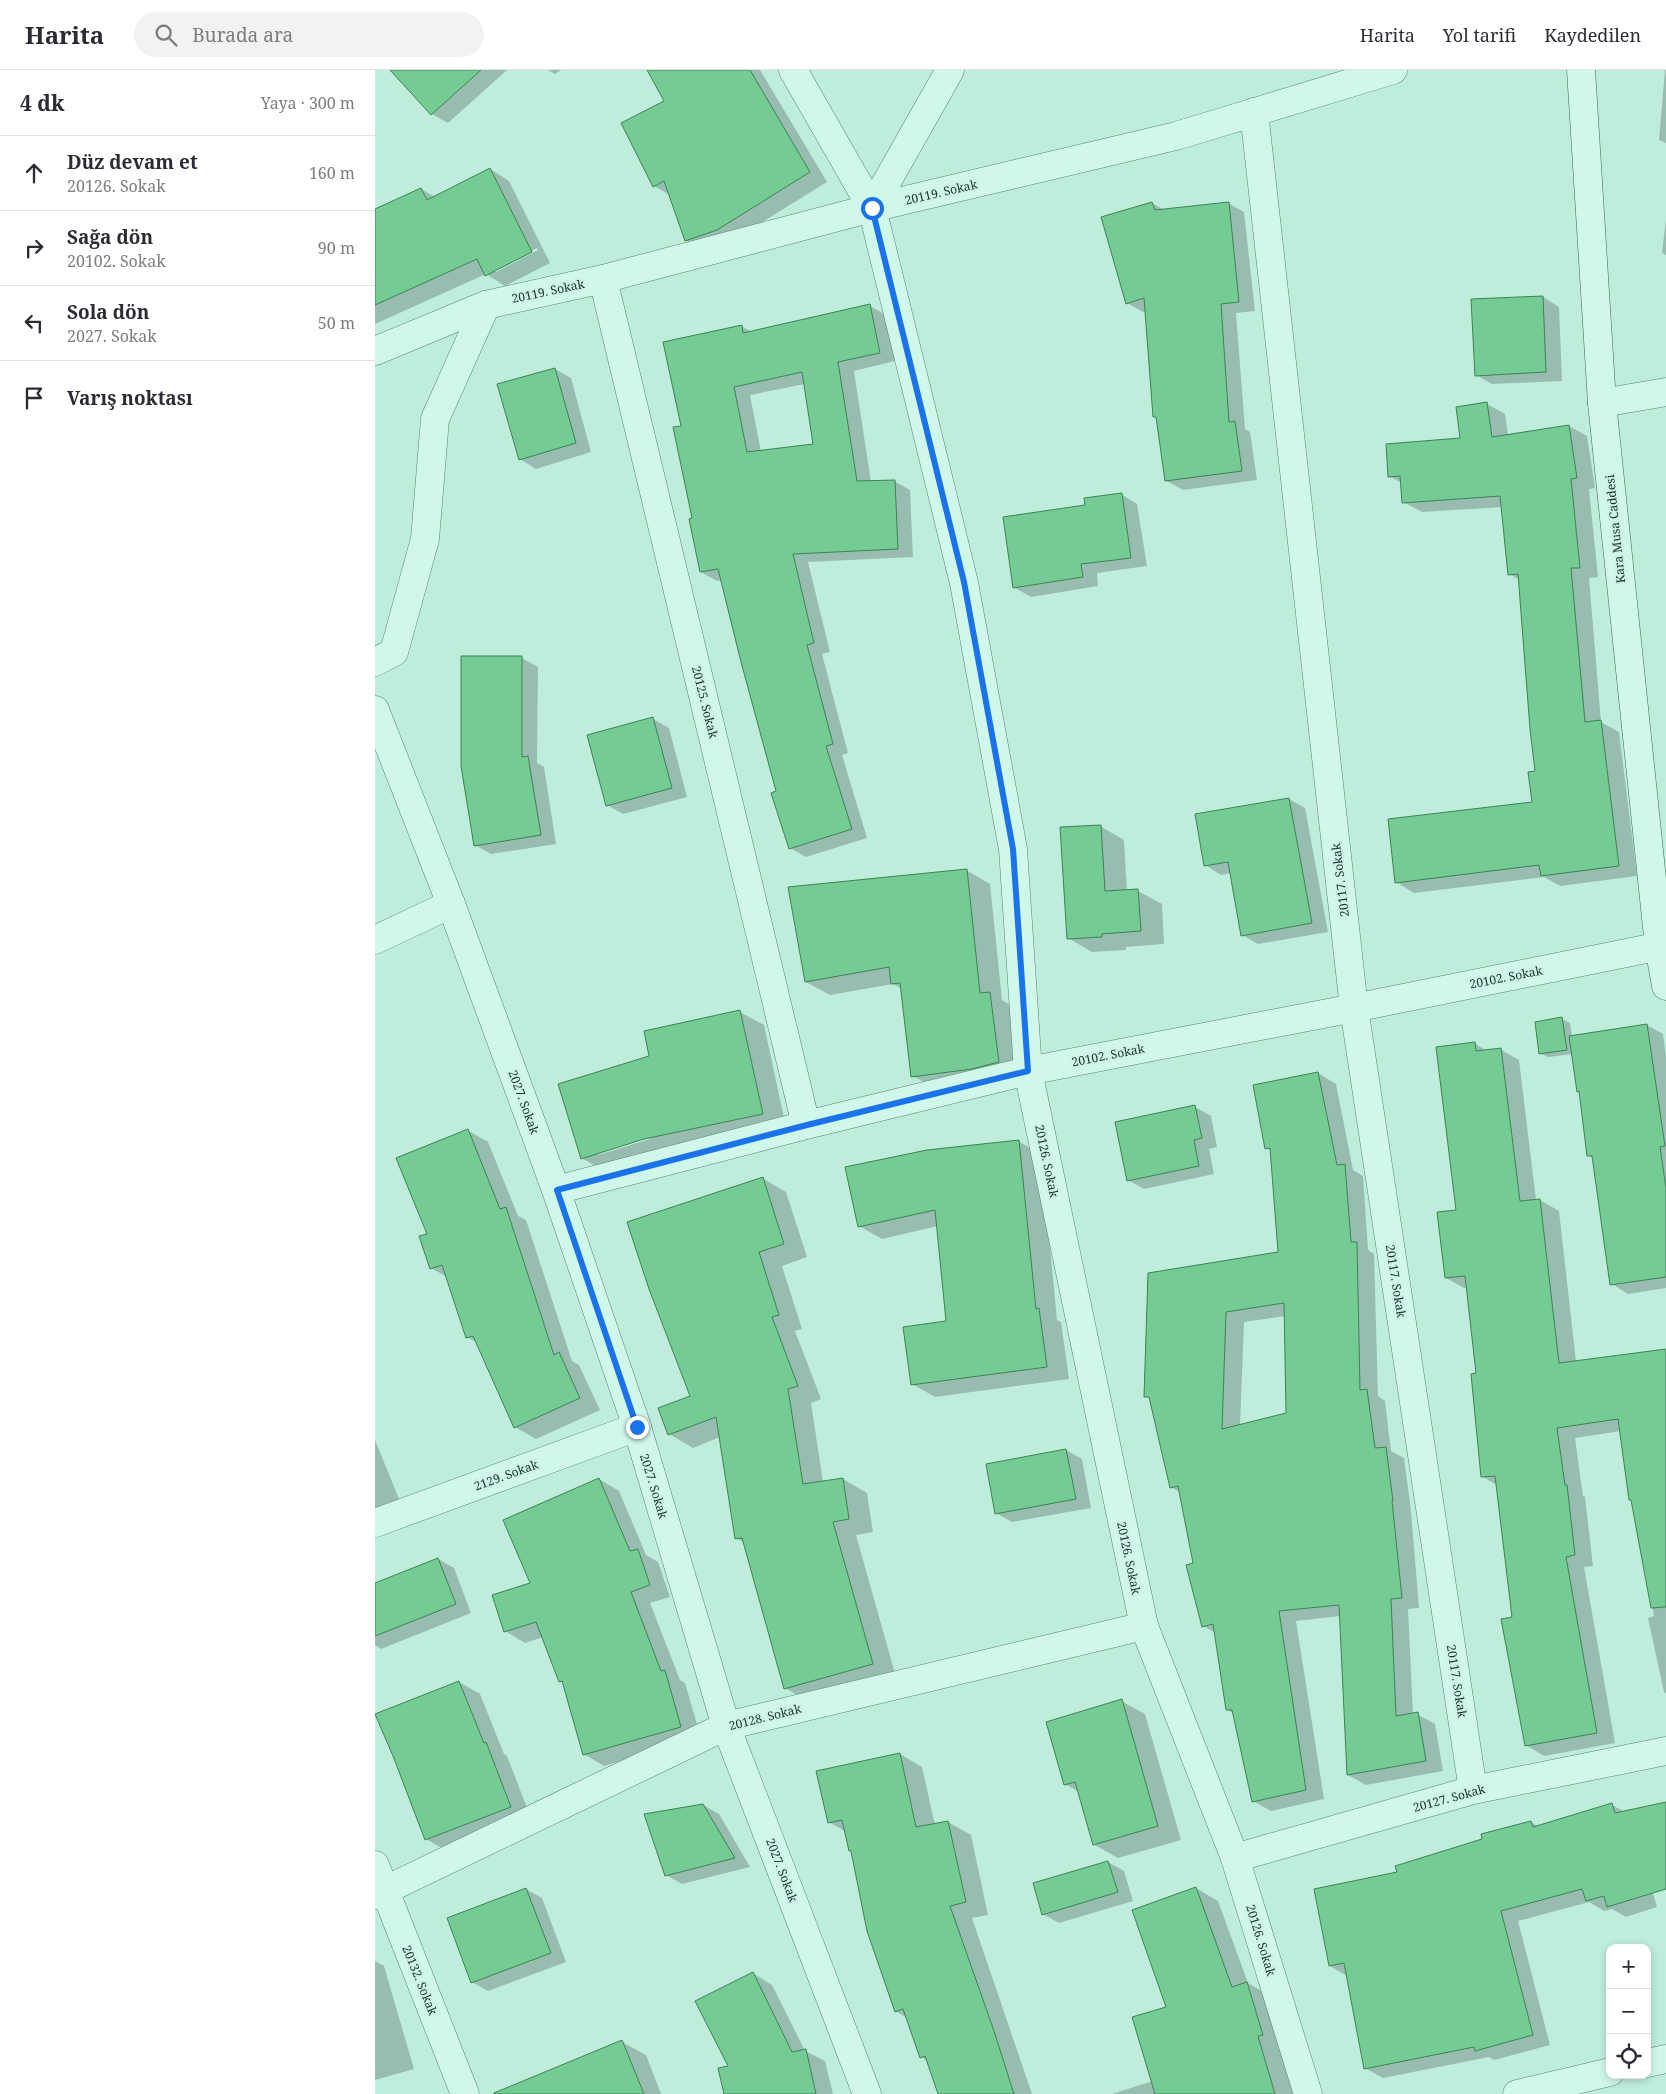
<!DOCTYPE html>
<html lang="tr">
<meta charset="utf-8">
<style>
:root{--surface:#fff;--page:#f2f2f3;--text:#2b2b33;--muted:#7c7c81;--line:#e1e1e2}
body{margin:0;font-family:"Noto Serif",serif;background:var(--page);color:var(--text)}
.controls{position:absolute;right:15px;bottom:15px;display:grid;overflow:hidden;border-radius:10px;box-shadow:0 2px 8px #0003}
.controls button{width:45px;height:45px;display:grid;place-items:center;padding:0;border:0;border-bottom:1px solid var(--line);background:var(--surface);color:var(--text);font:25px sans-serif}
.stop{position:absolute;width:15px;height:15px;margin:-11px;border:4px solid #1a73e8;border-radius:50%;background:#fff}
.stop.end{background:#1a73e8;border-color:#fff;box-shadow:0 1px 5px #0008}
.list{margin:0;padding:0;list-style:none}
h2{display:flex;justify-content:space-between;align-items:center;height:65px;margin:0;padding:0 20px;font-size:21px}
h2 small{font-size:16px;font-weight:400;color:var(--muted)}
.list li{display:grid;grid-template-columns:32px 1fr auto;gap:15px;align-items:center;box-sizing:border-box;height:75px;padding:0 20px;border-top:1px solid var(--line)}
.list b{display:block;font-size:19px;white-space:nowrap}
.list p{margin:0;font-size:16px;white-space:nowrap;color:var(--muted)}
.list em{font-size:16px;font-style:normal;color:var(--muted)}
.icon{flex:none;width:28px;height:28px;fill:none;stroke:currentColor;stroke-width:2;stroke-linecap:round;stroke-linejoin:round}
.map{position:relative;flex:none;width:1291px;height:2024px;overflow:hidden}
header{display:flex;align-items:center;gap:30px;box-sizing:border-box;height:70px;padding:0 25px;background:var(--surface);border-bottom:1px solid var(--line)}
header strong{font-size:24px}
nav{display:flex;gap:28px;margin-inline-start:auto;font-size:18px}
.search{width:350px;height:45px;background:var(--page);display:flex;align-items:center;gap:12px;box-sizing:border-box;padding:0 18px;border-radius:28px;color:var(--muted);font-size:19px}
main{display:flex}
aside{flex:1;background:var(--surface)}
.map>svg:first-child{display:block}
.shadow{fill:#0003;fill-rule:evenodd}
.building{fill:#74cb93;stroke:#3d8355;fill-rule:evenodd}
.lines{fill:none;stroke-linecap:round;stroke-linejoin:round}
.street-casing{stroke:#57856d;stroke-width:29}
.secondary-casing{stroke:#3a664e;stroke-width:29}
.street{stroke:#d0f8ea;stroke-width:28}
.secondary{stroke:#d0f8ea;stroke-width:28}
.route{stroke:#1a73e8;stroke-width:6}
.labels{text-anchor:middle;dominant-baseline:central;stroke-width:5;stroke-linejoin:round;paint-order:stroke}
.street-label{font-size:12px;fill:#1b3426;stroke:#cdf4e7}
</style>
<header>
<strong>Harita</strong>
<div class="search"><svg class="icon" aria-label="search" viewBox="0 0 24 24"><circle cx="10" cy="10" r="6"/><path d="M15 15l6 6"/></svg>Burada ara</div>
<nav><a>Harita</a><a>Yol tarifi</a><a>Kaydedilen</a></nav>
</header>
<main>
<aside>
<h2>4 dk<small>Yaya · 300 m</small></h2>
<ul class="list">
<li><svg class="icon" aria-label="ahead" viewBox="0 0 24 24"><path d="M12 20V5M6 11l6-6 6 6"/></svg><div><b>Düz devam et</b><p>20126. Sokak</p></div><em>160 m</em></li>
<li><svg class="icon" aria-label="right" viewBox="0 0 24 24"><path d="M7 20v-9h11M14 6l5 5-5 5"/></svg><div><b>Sağa dön</b><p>20102. Sokak</p></div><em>90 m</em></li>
<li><svg class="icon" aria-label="left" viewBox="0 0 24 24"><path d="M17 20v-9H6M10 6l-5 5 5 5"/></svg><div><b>Sola dön</b><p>2027. Sokak</p></div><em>50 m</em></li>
<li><svg class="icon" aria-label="arrive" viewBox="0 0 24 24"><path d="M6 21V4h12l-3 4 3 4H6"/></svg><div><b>Varış noktası</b></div></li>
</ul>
</aside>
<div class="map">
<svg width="1291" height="2024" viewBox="0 0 1291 2024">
<rect width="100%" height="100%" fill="#beeddc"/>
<g class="shadow">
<path d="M 17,0 L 132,0 L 73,53 L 57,44 Z"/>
<path d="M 173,0 L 186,0 L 180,4 Z"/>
<path d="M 274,0 L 385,0 L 452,112 L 360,169 L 328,181 L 311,170 L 295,125 L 279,116 L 291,32 Z"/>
<path d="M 1290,0 L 1291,0 L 1291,73 L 1284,70 Z"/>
<path d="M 115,99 L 134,111 L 175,193 L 130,216 L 111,204 L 0,254 L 0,140 L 46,119 L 60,127 ZM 162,178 L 163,180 L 121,202 L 119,200 Z"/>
<path d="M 777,133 L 789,140 L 853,133 L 869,142 L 880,241 L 861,243 L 870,359 L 875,362 L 882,410 L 808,420 L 792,411 L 783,348 L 779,346 L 772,241 L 768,242 L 752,233 Z"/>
<path d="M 1291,149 L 1291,185 L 1287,183 Z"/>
<path d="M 1168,227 L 1184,237 L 1187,311 L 1117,314 L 1101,305 Z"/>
<path d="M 495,236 L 511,245 L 520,291 L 479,301 L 496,412 L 519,411 L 535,420 L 538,487 L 433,492 L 455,582 L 447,584 L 473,683 L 467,685 L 492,768 L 431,787 L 415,778 L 403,722 L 347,510 L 342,511 L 326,502 L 308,357 L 366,256 L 377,262 ZM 430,314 L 439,375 L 386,382 L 375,325 Z"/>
<path d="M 180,299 L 196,308 L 216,382 L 161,399 L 145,389 Z"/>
<path d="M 1112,334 L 1130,344 L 1133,365 L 1194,356 L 1212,366 L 1220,418 L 1214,419 L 1223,507 L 1214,508 L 1226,652 L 1244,662 L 1262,806 L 1185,816 L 1169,807 L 1039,823 L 1021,812 L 1158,733 L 1161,702 L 1145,510 L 1134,504 L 1128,437 L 1047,442 L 1028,432 L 1027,413 L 1014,406 L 1087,369 Z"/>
<path d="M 746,424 L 762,434 L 772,496 L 722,503 L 723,516 L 656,527 L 640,518 L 711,436 Z"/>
<path d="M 147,588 L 163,597 L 162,693 L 169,697 L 181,774 L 116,784 L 100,775 Z"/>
<path d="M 278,649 L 294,658 L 312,727 L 248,744 L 232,735 Z"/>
<path d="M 914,729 L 930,738 L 953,862 L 883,874 L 867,865 L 856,803 L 846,805 L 830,795 Z"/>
<path d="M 725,756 L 749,770 L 752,821 L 763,821 L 787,834 L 789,874 L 751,877 L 751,880 L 717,882 L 693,868 Z"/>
<path d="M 591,800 L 615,814 L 627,930 L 638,937 L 647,1005 L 561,1019 L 538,1006 L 527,919 L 518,914 L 455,925 L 431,912 Z"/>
<path d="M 365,942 L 389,955 L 411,1057 L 230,1102 L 207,1088 L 276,986 ZM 274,1066 L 275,1069 L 223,1085 L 223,1082 Z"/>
<path d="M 1187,949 L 1195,953 L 1197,967 L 1272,955 L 1288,964 L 1291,987 L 1291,1218 L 1253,1224 L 1237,1214 L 1219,1089 L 1213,1085 L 1205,1022 L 1203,1021 L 1198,984 L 1173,987 L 1165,983 Z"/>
<path d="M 1099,973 L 1112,981 L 1125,979 L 1144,990 L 1161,1130 L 1165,1130 L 1184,1141 L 1201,1292 L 1291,1280 L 1291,1623 L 1289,1622 L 1273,1548 L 1279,1546 L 1246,1361 L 1200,1368 L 1208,1426 L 1210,1427 L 1218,1496 L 1209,1497 L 1240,1673 L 1169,1686 L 1151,1675 L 1122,1415 L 1108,1407 L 1103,1304 L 1092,1218 L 1089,1218 L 1071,1208 L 1083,1141 Z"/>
<path d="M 943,1003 L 961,1014 L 978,1100 L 988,1106 L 993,1180 L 999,1184 L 1003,1326 L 1010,1331 L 1016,1381 L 1029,1388 L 1036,1441 L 1044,1538 L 1033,1539 L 1038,1645 L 1042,1644 L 1060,1654 L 1068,1701 L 991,1715 L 973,1705 L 965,1546 L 921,1551 L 949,1729 L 896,1741 L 878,1731 L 859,1644 L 853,1640 L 841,1563 L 828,1556 L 820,1494 L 806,1423 L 796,1417 L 776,1329 L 771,1326 L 905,1183 L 897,1081 L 891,1078 ZM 910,1246 L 913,1344 L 865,1356 L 869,1252 Z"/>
<path d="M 820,1037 L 836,1046 L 842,1077 L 834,1079 L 839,1104 L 769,1119 L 753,1110 Z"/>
<path d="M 92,1060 L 113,1072 L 143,1146 L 151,1150 L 197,1291 L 204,1295 L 225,1340 L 161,1369 L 140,1357 L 103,1273 L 92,1267 L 72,1207 L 56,1198 L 54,1164 Z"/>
<path d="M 643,1071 L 666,1084 L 682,1250 L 686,1252 L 694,1309 L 560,1327 L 537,1314 L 573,1252 L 563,1156 L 507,1169 L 484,1156 Z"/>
<path d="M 387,1108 L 411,1122 L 432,1187 L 407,1196 L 427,1259 L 420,1261 L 446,1329 L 436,1333 L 448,1412 L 468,1409 L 492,1423 L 498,1462 L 481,1465 L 521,1607 L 434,1632 L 410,1618 L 370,1473 L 361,1468 L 345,1367 L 318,1378 L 294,1364 L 317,1327 Z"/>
<path d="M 0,1370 L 29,1441 L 0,1453 Z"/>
<path d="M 691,1380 L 707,1389 L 716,1438 L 637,1452 L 621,1443 Z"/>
<path d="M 224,1409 L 244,1421 L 271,1485 L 283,1492 L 295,1527 L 275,1533 L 305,1610 L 310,1613 L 326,1668 L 229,1696 L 209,1684 L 188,1613 L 185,1611 L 168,1567 L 150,1573 L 130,1561 L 157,1514 Z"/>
<path d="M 63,1489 L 79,1498 L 96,1543 L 6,1579 L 0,1575 L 0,1514 Z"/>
<path d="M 84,1612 L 105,1624 L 129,1684 L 132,1686 L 156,1748 L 72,1781 L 51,1769 Z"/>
<path d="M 746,1631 L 770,1644 L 806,1770 L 743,1788 L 720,1775 L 704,1722 L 690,1714 Z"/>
<path d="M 525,1684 L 547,1697 L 560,1755 L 573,1752 L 596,1765 L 613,1845 L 597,1848 L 657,2024 L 564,2024 L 553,1991 L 546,1987 L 532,1948 L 521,1941 L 471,1762 L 454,1752 Z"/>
<path d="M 1291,1733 L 1291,1780 L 1267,1786 L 1282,1837 L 1251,1847 L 1237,1839 L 1229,1841 L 1214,1832 L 1143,1851 L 1175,1975 L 1119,1990 L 1114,1987 L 1008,2008 L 990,1998 L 972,1906 L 955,1896 L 1024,1803 L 1156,1752 L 1164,1757 L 1237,1735 L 1250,1742 Z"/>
<path d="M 328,1735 L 344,1744 L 375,1797 L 307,1814 L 291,1805 Z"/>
<path d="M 733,1792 L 749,1801 L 758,1831 L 684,1853 L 668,1844 Z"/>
<path d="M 821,1818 L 843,1831 L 873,1913 L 895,1926 L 905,1979 L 918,2024 L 737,2024 L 778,2011 Z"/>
<path d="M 151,1819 L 167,1828 L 191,1892 L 113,1921 L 97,1912 Z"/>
<path d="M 0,1891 L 9,1896 L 39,1999 L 0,2010 Z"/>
<path d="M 378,1903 L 397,1915 L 430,1981 L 450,1991 L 458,2024 L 350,2024 L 355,1997 Z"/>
<path d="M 247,1972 L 271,1985 L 286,2024 L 156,2024 Z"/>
</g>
<g class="building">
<path d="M 15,0 L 106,0 L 56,45 Z"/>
<path d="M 272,0 L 375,0 L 435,102 L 342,160 L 310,171 L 289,111 L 278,117 L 246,53 L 289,31 Z"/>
<path d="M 115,98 L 157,182 L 110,206 L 102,189 L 0,235 L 0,139 L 46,118 L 52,130 Z"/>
<path d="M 777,132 L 780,140 L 854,132 L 864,232 L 846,234 L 854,352 L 860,351 L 867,401 L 790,411 L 781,347 L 778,347 L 769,228 L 751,234 L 726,147 Z"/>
<path d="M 1168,226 L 1171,302 L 1100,306 L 1096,229 Z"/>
<path d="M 495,234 L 505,283 L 463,292 L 482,411 L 520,410 L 523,479 L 418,484 L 439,573 L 432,575 L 458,674 L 451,676 L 477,759 L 414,779 L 396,723 L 401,721 L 366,592 L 343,499 L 325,502 L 314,449 L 317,448 L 298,357 L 306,356 L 288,272 L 367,255 L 368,263 ZM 427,302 L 438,374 L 372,382 L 359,317 Z"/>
<path d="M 180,298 L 201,373 L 144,390 L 122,314 Z"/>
<path d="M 1112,332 L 1117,367 L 1194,355 L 1202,408 L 1196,409 L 1205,498 L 1196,498 L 1210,652 L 1226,650 L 1244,796 L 1166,806 L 1164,795 L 1020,813 L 1013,749 L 1157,732 L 1153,702 L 1160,701 L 1155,659 L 1143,504 L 1133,505 L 1125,426 L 1027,433 L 1025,406 L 1013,407 L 1011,374 L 1085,368 L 1081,337 Z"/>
<path d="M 747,423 L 756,488 L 706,494 L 708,507 L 638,518 L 628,447 L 710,435 L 709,428 Z"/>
<path d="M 86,586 L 147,586 L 147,687 L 153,686 L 166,765 L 99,776 L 86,696 Z"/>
<path d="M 278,647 L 297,718 L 231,736 L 212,665 Z"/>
<path d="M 914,728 L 937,853 L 866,866 L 853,792 L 829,796 L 820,744 Z"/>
<path d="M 726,755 L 730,821 L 763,819 L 766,861 L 727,864 L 727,867 L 692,869 L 685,757 Z"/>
<path d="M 592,799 L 605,923 L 615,922 L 624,992 L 597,999 L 536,1007 L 525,913 L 516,914 L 514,897 L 430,912 L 413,817 Z"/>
<path d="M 365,940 L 388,1044 L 269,1069 L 206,1089 L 183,1014 L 274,986 L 269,961 Z"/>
<path d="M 1187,947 L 1192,980 L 1164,984 L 1160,952 Z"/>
<path d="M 1272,954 L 1290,1076 L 1285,1077 L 1291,1118 L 1291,1207 L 1235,1215 L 1217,1086 L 1212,1086 L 1204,1021 L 1202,1022 L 1194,966 Z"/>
<path d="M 1100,972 L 1101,981 L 1126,978 L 1145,1131 L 1165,1129 L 1184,1293 L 1291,1279 L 1291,1537 L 1276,1538 L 1256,1430 L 1254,1430 L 1243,1349 L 1182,1358 L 1190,1415 L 1192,1415 L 1200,1485 L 1191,1487 L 1222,1663 L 1150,1676 L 1126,1549 L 1137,1547 L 1120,1406 L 1106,1407 L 1096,1304 L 1101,1303 L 1090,1206 L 1070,1208 L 1062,1142 L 1081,1140 L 1061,977 Z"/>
<path d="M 943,1002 L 962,1095 L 970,1094 L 976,1172 L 982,1172 L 985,1320 L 992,1319 L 1000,1378 L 1011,1377 L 1018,1431 L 1017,1431 L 1027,1528 L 1016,1529 L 1021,1646 L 1043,1642 L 1051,1691 L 972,1705 L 964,1535 L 904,1541 L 931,1720 L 877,1732 L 857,1640 L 851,1640 L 838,1554 L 827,1557 L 811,1495 L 818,1493 L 803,1416 L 795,1418 L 774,1327 L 769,1327 L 773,1203 L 903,1182 L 895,1078 L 890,1079 L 878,1015 ZM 909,1233 L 911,1343 L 847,1359 L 851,1242 Z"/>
<path d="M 820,1035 L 827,1068 L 819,1070 L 824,1096 L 752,1111 L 740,1052 Z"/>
<path d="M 93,1059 L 125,1139 L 131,1137 L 179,1285 L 184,1282 L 205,1328 L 139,1358 L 98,1266 L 91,1268 L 67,1195 L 55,1199 L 44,1166 L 52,1164 L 21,1088 Z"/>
<path d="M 644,1070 L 661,1239 L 664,1238 L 672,1297 L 536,1315 L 528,1257 L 571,1251 L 560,1140 L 483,1157 L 470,1097 L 552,1080 Z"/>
<path d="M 388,1107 L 409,1174 L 384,1182 L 404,1245 L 397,1247 L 423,1316 L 413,1319 L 428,1414 L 468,1408 L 474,1449 L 458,1452 L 498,1594 L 409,1619 L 367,1468 L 360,1469 L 341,1347 L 293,1365 L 283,1338 L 315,1326 L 274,1219 L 252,1152 Z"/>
<path d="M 691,1379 L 701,1429 L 620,1444 L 611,1394 Z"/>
<path d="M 224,1408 L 255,1481 L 263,1479 L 275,1515 L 256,1522 L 286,1601 L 290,1600 L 306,1657 L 208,1685 L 187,1611 L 184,1612 L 161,1552 L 129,1562 L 117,1525 L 155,1513 L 128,1450 Z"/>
<path d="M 63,1488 L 81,1534 L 0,1566 L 0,1513 Z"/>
<path d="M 84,1611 L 109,1673 L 111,1672 L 136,1737 L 50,1770 L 18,1686 L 0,1644 Z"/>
<path d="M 747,1629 L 783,1756 L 718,1775 L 700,1712 L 689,1715 L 671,1652 Z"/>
<path d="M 525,1683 L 541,1757 L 573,1751 L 591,1832 L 575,1836 L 619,1961 L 639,2024 L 563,2024 L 550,1986 L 545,1988 L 528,1939 L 520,1942 L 492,1861 L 476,1781 L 474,1781 L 467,1750 L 453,1753 L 441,1701 Z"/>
<path d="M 1291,1732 L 1291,1819 L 1232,1837 L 1229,1826 L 1211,1831 L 1207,1819 L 1126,1841 L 1158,1965 L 1100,1981 L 1099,1977 L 989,1999 L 969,1893 L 954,1896 L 939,1819 L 1022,1802 L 1020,1796 L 1107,1769 L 1106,1764 L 1156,1751 L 1158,1757 L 1237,1733 L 1240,1743 Z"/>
<path d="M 328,1734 L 360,1788 L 290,1806 L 269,1744 Z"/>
<path d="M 733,1791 L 743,1822 L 667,1845 L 658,1813 Z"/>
<path d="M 821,1817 L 857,1917 L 872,1912 L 888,1965 L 883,1966 L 900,2024 L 780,2024 L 757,1947 L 791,1937 L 757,1840 Z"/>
<path d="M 151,1818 L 176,1883 L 96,1913 L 72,1848 Z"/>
<path d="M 378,1902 L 417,1982 L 431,1979 L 441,2024 L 349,2024 L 343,1998 L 353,1996 L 320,1931 Z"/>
<path d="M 247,1970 L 269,2024 L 119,2024 L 119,2023 Z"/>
</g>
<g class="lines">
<g class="street-casing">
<g id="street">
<path d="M 418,0 L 497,138 L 589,513 L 638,779 L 653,1001 L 769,1556 L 860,1788 L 933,2024"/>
<path d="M 879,42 L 979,938 L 1098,1720"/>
<path d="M 497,138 L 575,0"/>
<path d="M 228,209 L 431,1055"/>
<path d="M 0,281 L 111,235 L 228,209 L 497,138 L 801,66 L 1018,0"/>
<path d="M 1227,333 L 1291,322"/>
<path d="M 0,592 L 19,582 L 50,469 L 60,349 L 111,235"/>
<path d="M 0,640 L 76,834 L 181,1120 L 262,1357 L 351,1656 L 492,2024"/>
<path d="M 0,870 L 76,834"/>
<path d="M 181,1120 L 431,1055 L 653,1001 L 979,938 L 1291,875"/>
<path d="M 0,1453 L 262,1357"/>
<path d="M 860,1788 L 1098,1720 L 1291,1681"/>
<path d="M 0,1795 L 90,2024"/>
<path d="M 0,1825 L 351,1656 L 769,1556"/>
<path d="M 1272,1993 L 1291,1989"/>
<path d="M 1142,2024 L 1235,2002"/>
</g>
</g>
<g class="secondary-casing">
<path id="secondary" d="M 1206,0 L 1227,333 L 1284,876 L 1291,916"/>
</g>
<use href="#street" class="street"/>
<use href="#secondary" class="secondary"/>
</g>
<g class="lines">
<path class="route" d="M 262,1357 L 182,1120 L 432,1055 L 653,1001 L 638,779 L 589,512 L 497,138"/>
</g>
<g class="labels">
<g class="street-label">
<text transform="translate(566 122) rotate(-13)">20119. Sokak</text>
<text transform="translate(173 221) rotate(-12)">20119. Sokak</text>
<text transform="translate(1240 459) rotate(-96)">Kara Musa Caddesi</text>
<text transform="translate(330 632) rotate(76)">20125. Sokak</text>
<text transform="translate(965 810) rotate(-97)">20117. Sokak</text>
<text transform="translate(1131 907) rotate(-11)">20102. Sokak</text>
<text transform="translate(733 985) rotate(-11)">20102. Sokak</text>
<text transform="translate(149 1032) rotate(70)">2027. Sokak</text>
<text transform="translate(672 1091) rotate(78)">20126. Sokak</text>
<text transform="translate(1021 1211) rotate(81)">20117. Sokak</text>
<text transform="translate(131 1405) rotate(-20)">2129. Sokak</text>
<text transform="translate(279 1416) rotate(73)">2027. Sokak</text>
<text transform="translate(754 1488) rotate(78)">20126. Sokak</text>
<text transform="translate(1082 1611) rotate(81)">20117. Sokak</text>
<text transform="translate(390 1647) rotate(-14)">20128. Sokak</text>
<text transform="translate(1074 1728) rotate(-15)">20127. Sokak</text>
<text transform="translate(407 1800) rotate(69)">2027. Sokak</text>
<text transform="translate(886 1870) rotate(73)">20126. Sokak</text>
<text transform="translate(45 1910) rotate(68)">20132. Sokak</text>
</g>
</g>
</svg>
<div class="controls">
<button>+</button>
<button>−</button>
<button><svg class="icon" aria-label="locate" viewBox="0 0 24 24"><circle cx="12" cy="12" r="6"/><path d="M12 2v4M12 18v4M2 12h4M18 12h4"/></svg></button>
</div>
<div class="stop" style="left:497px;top:138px"></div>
<div class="stop end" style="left:262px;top:1357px"></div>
</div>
</main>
